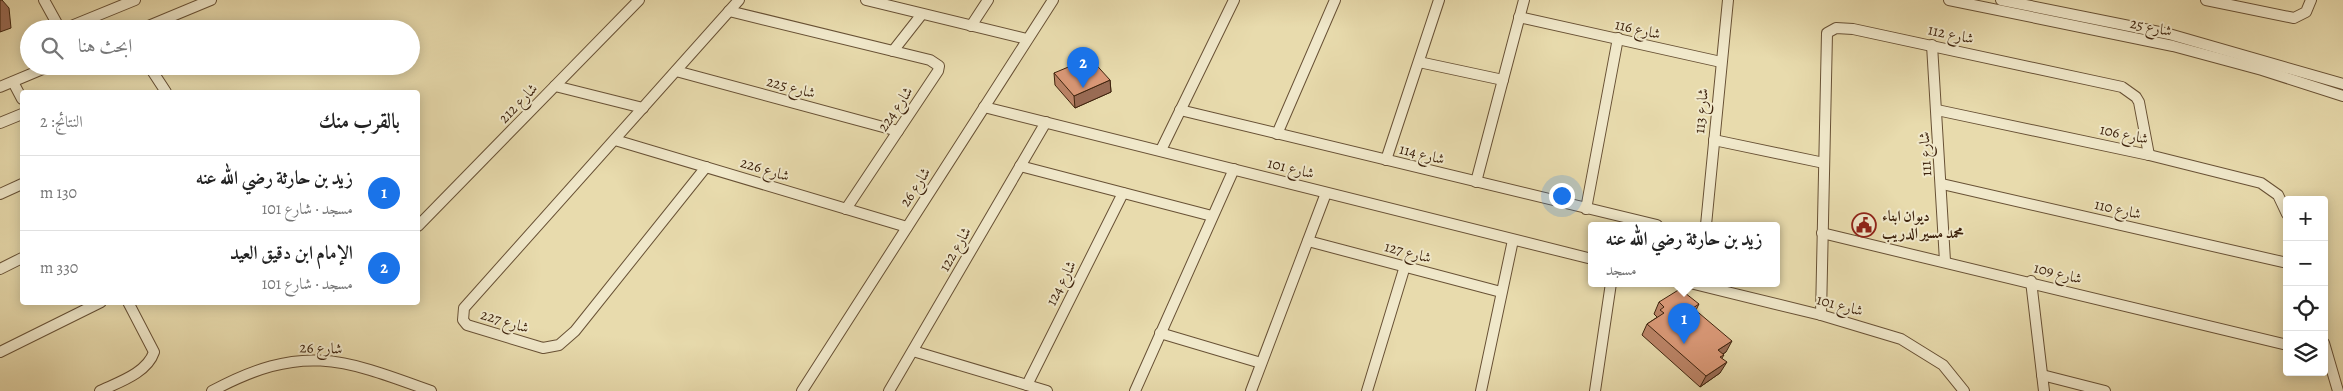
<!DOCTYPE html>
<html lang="ar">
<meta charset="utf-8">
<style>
:root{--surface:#fff;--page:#f6f6f6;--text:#222;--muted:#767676;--line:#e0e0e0;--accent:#1a73e8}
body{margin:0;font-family:Alegreya,Amiri,serif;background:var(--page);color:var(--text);direction:rtl}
.controls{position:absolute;right:15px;bottom:15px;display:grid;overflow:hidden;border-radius:5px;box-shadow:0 2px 12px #0003}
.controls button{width:45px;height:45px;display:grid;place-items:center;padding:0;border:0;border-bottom:1px solid var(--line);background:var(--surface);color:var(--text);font:25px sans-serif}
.you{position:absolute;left:1561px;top:195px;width:18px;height:18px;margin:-12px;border:4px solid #fff;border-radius:50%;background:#1a73e8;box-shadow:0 0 0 8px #1a73e833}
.badge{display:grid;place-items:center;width:32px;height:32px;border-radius:50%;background:var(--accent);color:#fff;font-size:16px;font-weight:700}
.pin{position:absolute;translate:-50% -41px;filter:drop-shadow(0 1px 2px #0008)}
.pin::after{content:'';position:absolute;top:26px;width:18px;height:15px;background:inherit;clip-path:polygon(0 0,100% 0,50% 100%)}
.popup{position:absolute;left:1588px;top:222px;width:192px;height:65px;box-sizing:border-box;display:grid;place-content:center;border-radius:5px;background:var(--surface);filter:drop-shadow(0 1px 4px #0005);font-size:16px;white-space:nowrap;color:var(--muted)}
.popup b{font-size:19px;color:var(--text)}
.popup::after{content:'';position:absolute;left:50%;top:100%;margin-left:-10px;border:10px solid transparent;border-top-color:var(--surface)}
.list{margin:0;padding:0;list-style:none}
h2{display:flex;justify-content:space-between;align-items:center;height:65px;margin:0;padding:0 20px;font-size:21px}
h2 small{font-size:16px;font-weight:400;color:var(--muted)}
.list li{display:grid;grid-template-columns:32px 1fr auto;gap:15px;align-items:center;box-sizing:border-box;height:75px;padding:0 20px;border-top:1px solid var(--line)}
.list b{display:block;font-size:19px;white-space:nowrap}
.list p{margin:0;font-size:16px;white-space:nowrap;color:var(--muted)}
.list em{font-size:16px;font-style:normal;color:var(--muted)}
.icon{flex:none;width:28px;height:28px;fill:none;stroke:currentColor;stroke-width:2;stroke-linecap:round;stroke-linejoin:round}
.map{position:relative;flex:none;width:2343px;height:391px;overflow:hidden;direction:ltr}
.search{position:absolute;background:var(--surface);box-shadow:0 2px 12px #0003;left:20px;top:20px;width:400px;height:55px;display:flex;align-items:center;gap:12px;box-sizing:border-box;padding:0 18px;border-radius:28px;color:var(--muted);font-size:19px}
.panel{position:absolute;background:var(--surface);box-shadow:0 2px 12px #0003;left:20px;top:90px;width:400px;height:215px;border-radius:5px;direction:rtl}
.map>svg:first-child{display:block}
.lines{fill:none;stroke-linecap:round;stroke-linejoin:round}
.minor-casing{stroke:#685135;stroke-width:12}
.minor{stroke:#f0e8ca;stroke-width:10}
.wall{fill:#bc8467;stroke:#3e230d}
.shaded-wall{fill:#996b54;stroke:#3e230d}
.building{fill:#db9978;stroke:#3e230d}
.labels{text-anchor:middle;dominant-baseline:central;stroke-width:4;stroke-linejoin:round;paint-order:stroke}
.street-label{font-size:15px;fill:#3e230d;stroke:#f0e8ca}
.poi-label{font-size:15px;font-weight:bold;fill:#3e230d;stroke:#f0e8ca;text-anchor:start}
</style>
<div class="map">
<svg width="2343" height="391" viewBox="0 0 2343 391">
<rect width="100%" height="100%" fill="#e8dbad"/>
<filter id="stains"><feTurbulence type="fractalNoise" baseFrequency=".004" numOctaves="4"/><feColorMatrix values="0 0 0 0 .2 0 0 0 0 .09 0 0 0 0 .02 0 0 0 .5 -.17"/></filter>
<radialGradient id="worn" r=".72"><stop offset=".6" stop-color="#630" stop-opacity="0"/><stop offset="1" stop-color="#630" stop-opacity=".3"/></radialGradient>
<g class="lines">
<g class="minor-casing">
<g id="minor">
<path d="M 44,0 L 60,29"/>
<path d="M 866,0 L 1027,39"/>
<path d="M 1949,0 L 2173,46 L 2262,70 L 2343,96"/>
<path d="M 2001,0 L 2169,34 L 2343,84"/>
<path d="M 2206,0 L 2294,18 L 2306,12 L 2311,0"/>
<path d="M 729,11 L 930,60 L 939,66 L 938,71 L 846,209"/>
<path d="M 1519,17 L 1721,62"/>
<path d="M 971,26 L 988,0"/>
<path d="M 64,29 L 135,0"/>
<path d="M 141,29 L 211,0"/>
<path d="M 1932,45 L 1945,261"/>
<path d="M 893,51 L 922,14"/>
<path d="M 1419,62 L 1503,80"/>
<path d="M 149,66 L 166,92"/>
<path d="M 676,71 L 898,131"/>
<path d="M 13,82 L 22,99"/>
<path d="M 555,86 L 643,108"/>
<path d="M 0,87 L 50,66"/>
<path d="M 984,107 L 1592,259"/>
<path d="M 1180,110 L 1657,225"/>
<path d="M 1937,110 L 2149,155 L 2261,183 L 2278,195 L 2287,214"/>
<path d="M 0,123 L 22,114"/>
<path d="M 1277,134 L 1335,0"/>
<path d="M 615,140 L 907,227"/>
<path d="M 1714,140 L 1824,163"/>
<path d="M 1161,150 L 1234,0"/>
<path d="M 1386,160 L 1439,0"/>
<path d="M 1020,166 L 1212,216"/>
<path d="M 706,167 L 575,331 L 559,345 L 543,348 L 467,325 L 463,320 L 464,308 L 739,0"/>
<path d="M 1476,182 L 1524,0"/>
<path d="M 1942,184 L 2287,263"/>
<path d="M 0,194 L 22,184"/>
<path d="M 1586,209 L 1618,38"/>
<path d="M 1706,225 L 1728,0"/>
<path d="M 418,226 L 639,0"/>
<path d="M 1822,233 L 2287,345"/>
<path d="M 1308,241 L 1501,292"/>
<path d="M 0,269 L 22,258"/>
<path d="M 2031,281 L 2044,391"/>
<path d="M 1690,283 L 1821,315 L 1901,339 L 1943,365 L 1964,391"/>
<path d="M 1821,315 L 1827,33 L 1836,28 L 1853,29 L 2122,87 L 2136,97 L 2139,102 L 2149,155"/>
<path d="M 1160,333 L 1261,363"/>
<path d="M 2324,343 L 2338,391"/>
<path d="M 913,351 L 1047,391"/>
<path d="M 0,352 L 101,302"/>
<path d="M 2042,375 L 2105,391"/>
<path d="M 1027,385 L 1123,193"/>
<path d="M 100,391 C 119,382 147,373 154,352 L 128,302"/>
<path d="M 212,391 C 302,343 341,358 431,391"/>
<path d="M 802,391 L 1053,0"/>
<path d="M 889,391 L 1046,122"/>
<path d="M 1135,391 L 1234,169"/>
<path d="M 1251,391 L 1326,193"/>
<path d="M 1367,391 L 1405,266"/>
<path d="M 1481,391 L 1513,240"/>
<path d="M 1595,391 L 1611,283"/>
</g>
</g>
<use href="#minor" class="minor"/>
</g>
<g class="wall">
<path d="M 1054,73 L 1110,80 L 1111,92 L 1075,108 L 1055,85 Z"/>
<path d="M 1659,302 L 1699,304 L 1696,310 L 1726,352 L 1723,354 L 1724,355 L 1722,358 L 1720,373 L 1700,387 L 1642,335 L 1647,324 L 1656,318 L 1657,317 L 1654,314 Z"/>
</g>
<g class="shaded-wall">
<path d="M 0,0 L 2,0 L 9,8 L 11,28 L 0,32 Z"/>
<path d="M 1110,80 L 1111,92 L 1075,108 L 1074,96 Z"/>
<path d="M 1732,341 L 1726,352 L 1712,361 L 1718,350 Z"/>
<path d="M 1727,362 L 1720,373 L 1700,387 L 1706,376 Z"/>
</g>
<g class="building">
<path d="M 1090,58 L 1110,80 L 1074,96 L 1054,73 Z"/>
<path d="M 1680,289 L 1699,304 L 1693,308 L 1732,341 L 1718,350 L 1724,355 L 1720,357 L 1727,362 L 1706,376 L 1647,324 L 1664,313 L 1660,310 L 1664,307 L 1659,302 Z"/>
</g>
<defs>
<g id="civic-ring" transform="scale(1.25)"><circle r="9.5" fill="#f0e8ca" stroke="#8f2418" stroke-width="1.5"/><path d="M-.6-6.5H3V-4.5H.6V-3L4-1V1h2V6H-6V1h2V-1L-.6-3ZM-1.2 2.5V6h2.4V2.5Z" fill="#8f2418"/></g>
</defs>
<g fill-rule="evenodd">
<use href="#civic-ring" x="1864" y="225"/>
</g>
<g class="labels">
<g class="street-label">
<text transform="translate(2151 27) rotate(12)">شارع 25</text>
<text transform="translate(1638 29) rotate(13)">شارع 116</text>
<text transform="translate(1951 34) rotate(12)">شارع 112</text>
<text transform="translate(791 87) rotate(15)">شارع 225</text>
<text transform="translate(518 103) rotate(-46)">شارع 212</text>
<text transform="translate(895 109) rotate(-56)">شارع 224</text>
<text transform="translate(1701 111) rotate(-85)">شارع 113</text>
<text transform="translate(2124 134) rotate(12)">شارع 106</text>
<text transform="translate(1422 154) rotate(14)">شارع 114</text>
<text transform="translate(1925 154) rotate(-93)">شارع 111</text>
<text transform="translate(1291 168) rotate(14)">شارع 101</text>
<text transform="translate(765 169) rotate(17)">شارع 226</text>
<text transform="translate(915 187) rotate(-57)">شارع 26</text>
<text transform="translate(2118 209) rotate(13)">شارع 110</text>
<text transform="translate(955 249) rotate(-60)">شارع 122</text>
<text transform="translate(1408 252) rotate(15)">شارع 127</text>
<text transform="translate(2058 273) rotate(14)">شارع 109</text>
<text transform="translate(1061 283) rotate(-63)">شارع 124</text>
<text transform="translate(1840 305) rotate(15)">شارع 101</text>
<text transform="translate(505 321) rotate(17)">شارع 227</text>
<text transform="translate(321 348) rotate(2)">شارع 26</text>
</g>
<g class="poi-label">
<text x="1882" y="216">ديوان ابناء<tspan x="1882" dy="17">محمد مسير الدريب</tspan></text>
</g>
</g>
<rect width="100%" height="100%" filter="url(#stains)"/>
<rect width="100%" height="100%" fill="url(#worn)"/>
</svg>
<div class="controls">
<button>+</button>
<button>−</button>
<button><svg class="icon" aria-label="locate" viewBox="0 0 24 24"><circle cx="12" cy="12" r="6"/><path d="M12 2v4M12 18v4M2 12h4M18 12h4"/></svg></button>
<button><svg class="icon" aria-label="layers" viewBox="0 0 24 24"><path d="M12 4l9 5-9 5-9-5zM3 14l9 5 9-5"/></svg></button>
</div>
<div class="you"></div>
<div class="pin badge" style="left:1684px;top:344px">1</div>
<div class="popup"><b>زيد بن حارثة رضي الله عنه</b>مسجد</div>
<div class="pin badge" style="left:1083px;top:88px">2</div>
<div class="search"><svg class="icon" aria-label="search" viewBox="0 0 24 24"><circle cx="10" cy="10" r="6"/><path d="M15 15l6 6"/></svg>ابحث هنا</div>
<section class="panel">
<h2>بالقرب منك<small>النتائج: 2</small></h2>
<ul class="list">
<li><span class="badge">1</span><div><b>زيد بن حارثة رضي الله عنه</b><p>مسجد · شارع 101</p></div><em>130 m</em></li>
<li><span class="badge">2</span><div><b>الإمام ابن دقيق العيد</b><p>مسجد · شارع 101</p></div><em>330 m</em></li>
</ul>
</section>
</div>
